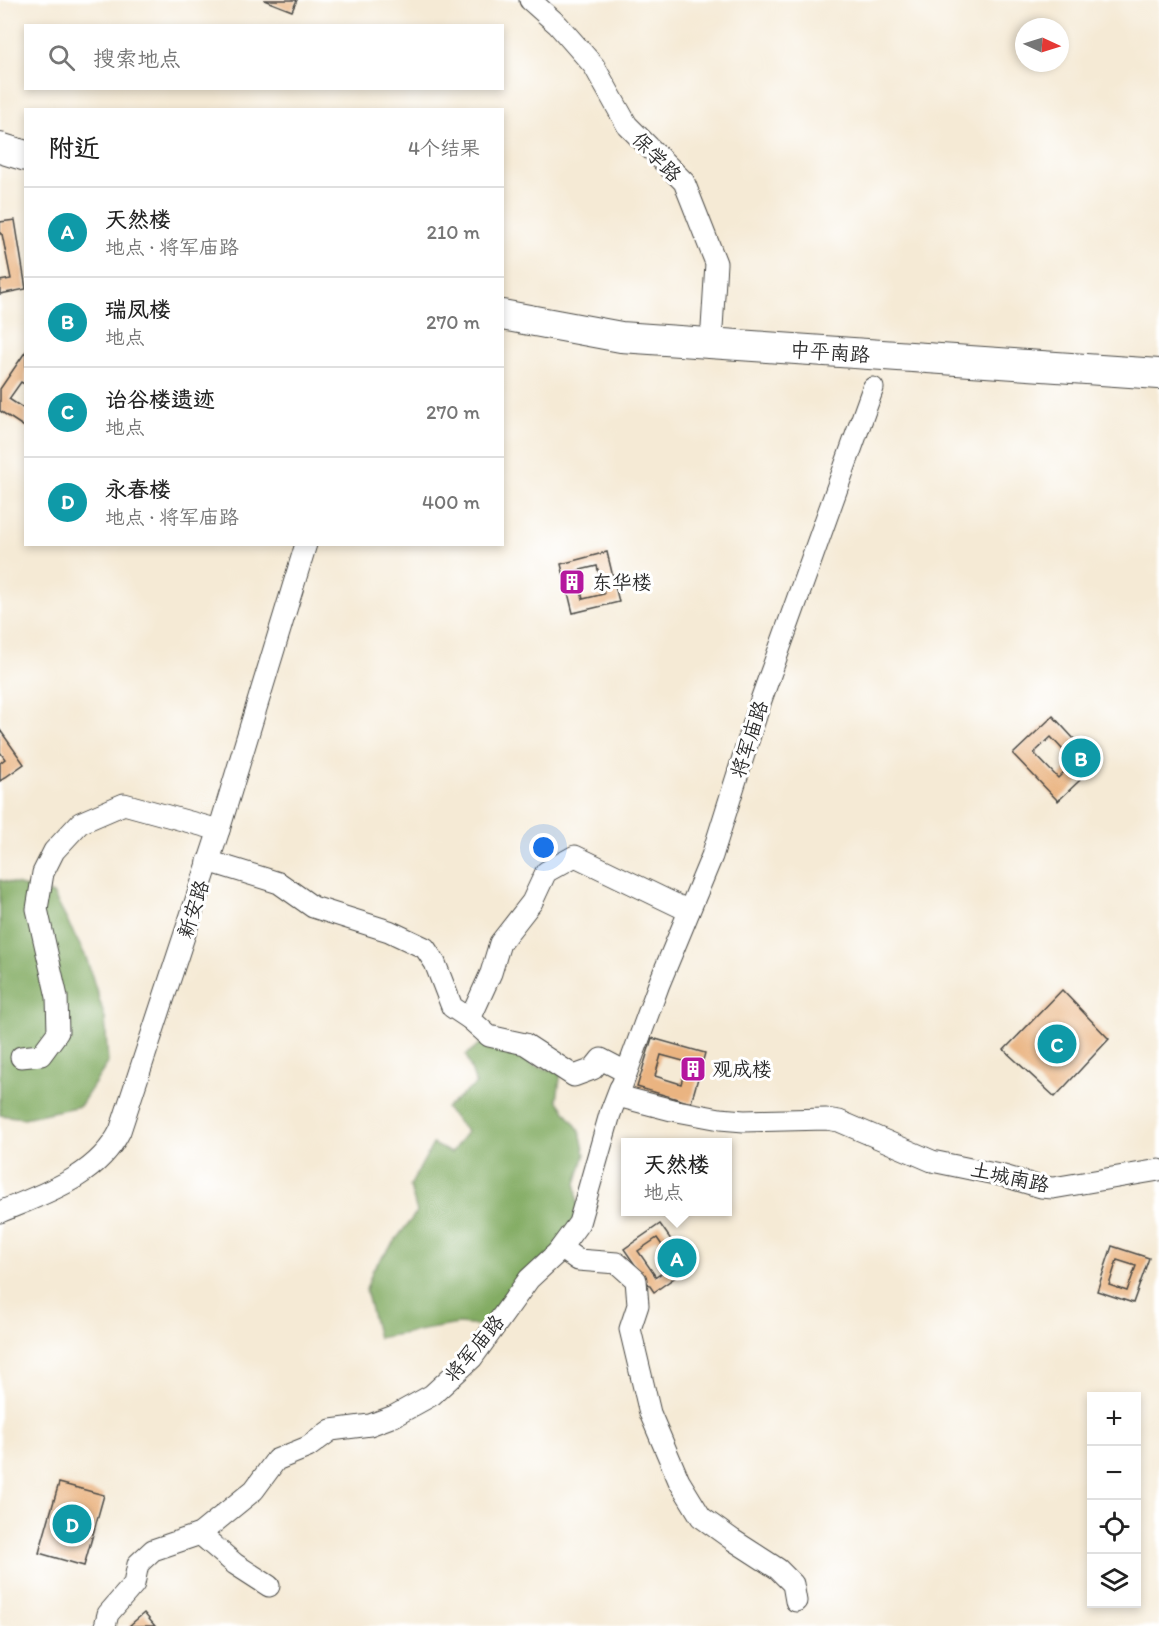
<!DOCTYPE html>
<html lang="zh">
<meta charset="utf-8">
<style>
:root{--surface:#fff;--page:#f2f2f2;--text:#222;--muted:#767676;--line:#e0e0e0;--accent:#b45309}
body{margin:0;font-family:Itim,"LXGW WenKai TC",sans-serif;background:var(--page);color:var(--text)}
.controls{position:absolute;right:18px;bottom:18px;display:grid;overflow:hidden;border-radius:0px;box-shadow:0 3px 9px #0003}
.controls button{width:54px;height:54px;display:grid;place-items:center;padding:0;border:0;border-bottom:2px solid var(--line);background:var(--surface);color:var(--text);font:30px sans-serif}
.compass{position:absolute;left:1015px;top:18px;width:54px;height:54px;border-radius:50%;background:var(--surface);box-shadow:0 3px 9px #0003;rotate:94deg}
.you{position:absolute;left:544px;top:848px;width:21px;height:21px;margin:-15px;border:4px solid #fff;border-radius:50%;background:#1a73e8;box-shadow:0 0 0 9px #1a73e833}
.badge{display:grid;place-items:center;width:39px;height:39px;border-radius:50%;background:var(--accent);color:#fff;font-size:20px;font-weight:700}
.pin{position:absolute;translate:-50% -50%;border:3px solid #fff;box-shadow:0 2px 6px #0006}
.popup{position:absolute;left:621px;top:1138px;width:111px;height:78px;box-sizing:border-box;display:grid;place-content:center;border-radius:0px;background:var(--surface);filter:drop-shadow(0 2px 4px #0005);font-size:20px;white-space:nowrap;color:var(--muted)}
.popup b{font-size:22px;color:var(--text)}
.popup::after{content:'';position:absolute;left:50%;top:100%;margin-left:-12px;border:12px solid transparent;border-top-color:var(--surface)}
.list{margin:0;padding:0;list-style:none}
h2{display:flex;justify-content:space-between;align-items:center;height:78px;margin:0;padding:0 24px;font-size:26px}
h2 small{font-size:20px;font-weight:400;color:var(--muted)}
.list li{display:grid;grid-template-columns:39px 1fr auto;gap:18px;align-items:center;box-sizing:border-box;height:90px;padding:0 24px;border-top:2px solid var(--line)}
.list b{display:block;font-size:22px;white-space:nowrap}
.list p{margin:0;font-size:20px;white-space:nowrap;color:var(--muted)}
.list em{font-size:20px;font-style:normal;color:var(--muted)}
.icon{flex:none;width:33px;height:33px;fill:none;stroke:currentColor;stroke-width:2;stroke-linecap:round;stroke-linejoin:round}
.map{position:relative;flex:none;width:1159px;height:1626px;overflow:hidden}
.search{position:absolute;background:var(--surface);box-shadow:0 3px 9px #0003;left:24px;top:24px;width:480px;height:66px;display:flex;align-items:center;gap:15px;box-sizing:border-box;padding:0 21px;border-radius:0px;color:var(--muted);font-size:22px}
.panel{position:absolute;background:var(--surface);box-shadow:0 3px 9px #0003;left:24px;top:108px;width:480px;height:438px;border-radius:0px}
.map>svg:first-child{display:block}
.forest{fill:#83ac63;stroke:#576c47;stroke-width:1.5}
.building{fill:#eab481;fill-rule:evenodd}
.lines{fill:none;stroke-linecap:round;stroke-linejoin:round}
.minor-casing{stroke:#494844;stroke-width:23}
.highway-casing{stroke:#494844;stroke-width:32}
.minor{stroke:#fff;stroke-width:21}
.highway{stroke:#fff;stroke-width:30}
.labels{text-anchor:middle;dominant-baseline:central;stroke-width:6;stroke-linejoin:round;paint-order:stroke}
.street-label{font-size:20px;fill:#2b2b2b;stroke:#fff}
.poi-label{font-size:20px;fill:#2b2b2b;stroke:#fff;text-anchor:start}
</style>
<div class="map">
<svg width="1159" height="1626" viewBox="0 0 1159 1626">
<rect width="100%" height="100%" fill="#fff"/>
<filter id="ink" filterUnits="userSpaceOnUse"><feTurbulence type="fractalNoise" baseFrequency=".0167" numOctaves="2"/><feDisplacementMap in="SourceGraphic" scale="12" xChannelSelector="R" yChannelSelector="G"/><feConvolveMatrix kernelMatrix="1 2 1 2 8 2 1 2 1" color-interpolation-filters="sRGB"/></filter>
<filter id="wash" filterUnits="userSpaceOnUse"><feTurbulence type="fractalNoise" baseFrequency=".008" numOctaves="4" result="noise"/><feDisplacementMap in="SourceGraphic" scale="24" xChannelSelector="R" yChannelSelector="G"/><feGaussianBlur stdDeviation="1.35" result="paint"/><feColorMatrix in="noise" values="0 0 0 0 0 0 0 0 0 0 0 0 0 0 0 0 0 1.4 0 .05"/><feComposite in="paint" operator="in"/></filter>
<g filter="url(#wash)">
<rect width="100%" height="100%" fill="#f5ead5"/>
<g class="forest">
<path d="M 0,880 L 53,894 L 86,957 L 105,1018 L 108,1063 L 80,1106 L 24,1118 L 0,1115 Z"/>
<path d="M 493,1033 L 534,1066 L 561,1072 L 557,1100 L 580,1131 L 585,1154 L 576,1184 L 579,1223 L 494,1327 L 458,1324 L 378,1338 L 366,1290 L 373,1269 L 417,1212 L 410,1186 L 433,1144 L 451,1153 L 467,1132 L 446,1108 L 476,1084 L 466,1055 Z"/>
</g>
<g id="blocks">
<g class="building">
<path d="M 264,0 L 297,0 L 292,11 Z"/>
<path d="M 15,220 L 26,289 L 0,294 L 0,281 L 11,279 L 2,234 L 0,234 L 0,222 Z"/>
<path d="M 26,351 L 26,385 L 21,382 L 9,399 L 26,410 L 26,428 L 0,411 L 0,389 Z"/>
<path d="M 607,552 L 619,602 L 573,613 L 561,564 ZM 597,566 L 604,594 L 583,599 L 576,571 Z"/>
<path d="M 1053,716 L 1097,764 L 1058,801 L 1013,754 ZM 1051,737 L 1074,762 L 1058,778 L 1034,753 Z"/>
<path d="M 0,730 L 24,764 L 0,781 L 0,763 L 5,759 L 0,752 Z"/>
<path d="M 1062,990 L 1109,1039 L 1055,1097 L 1004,1050 Z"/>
<path d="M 652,1038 L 705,1053 L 691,1103 L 637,1087 ZM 661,1055 L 687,1062 L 681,1084 L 655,1076 Z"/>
<path d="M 660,1224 L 690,1267 L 654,1292 L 624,1249 ZM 657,1238 L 675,1264 L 656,1277 L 638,1251 Z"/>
<path d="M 1112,1246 L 1149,1258 L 1133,1303 L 1097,1291 ZM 1117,1260 L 1136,1266 L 1127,1291 L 1109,1285 Z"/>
<path d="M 59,1483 L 104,1495 L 84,1566 L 39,1553 Z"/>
<path d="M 144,1613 L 155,1626 L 129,1626 Z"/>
</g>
</g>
</g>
<g filter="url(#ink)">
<use href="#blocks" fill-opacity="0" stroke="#494844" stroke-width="1.5"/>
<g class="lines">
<g class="minor-casing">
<g id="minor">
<path d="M 530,0 L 558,25 L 594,66 L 627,125 L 684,182 L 716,263 L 711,344"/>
<path d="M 873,388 L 761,700 L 712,856 L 659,984 L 618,1096 L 672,1110 L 720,1119 L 744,1121 L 826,1119 L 839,1121 L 932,1161 L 1004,1176 L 1041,1187 L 1053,1188 L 1159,1170"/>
<path d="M 208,861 L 279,883 L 313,907 L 389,931 L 425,948 L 435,963 L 452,1007 L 470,1019"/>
<path d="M 21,1057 L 41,1055 L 58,1032 L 57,997 L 37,909 L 43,873 L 54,851 L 80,823 L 124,804 L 219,830"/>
<path d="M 626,1072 L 601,1059 L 593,1069 L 574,1076 L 525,1044 L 489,1036 L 470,1019 L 491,973 L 500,943 L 532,902 L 546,872 L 575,856 L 689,911"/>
<path d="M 0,1212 C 45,1193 97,1177 120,1131 L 219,830 L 306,544"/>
<path d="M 561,1248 L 578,1260 L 617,1263 L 636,1280 L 638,1305 L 630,1329 L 650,1413 L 679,1481 L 701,1517 L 733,1540 L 778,1569 L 793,1584 L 796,1601"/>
<path d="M 200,1534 L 235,1564 L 269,1586"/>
<path d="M 105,1626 L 108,1614 L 134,1584 L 138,1564 L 153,1550 L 200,1534 L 254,1490 L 276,1460 L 308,1447 L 331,1430 L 370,1425 L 394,1416 L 432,1395 L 472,1358 L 529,1279 L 557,1253 L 579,1223 L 610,1114 L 620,1088"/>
</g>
</g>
<g class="highway-casing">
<g id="highway">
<path d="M 0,148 L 26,156"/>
<path d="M 502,315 L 621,337 L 1159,374"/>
</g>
</g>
<use href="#minor" class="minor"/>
<use href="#highway" class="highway"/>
</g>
</g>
<defs>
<g id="building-square" transform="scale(1.35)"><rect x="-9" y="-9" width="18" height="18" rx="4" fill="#b5179e" stroke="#fff"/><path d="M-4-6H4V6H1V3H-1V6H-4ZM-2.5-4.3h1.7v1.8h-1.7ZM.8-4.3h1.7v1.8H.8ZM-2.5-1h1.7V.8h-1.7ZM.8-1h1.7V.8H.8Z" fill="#fff"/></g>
</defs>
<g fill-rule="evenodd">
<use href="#building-square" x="572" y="582"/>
<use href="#building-square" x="693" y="1069"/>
</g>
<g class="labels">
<g class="street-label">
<text transform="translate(657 157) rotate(46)">保学路</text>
<text transform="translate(830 352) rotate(4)">中平南路</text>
<text transform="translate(749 739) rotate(-72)">将军庙路</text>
<text transform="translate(193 909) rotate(-72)">新安路</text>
<text transform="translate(1010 1177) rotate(12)">土城南路</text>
<text transform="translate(474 1348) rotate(-50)">将军庙路</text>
</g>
<g class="poi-label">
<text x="592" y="582">东华楼</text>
<text x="712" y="1069">观成楼</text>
</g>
</g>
</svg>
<div class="controls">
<button>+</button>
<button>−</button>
<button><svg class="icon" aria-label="locate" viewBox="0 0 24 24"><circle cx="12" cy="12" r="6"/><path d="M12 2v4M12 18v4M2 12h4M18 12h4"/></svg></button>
<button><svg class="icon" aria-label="layers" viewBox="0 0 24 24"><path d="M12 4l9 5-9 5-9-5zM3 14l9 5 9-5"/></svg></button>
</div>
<svg class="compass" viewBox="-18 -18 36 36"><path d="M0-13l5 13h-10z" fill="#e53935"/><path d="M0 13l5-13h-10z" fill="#767676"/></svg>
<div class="you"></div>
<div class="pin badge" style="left:677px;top:1258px;background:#0f9aa8">A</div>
<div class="popup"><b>天然楼</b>地点</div>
<div class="pin badge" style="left:1081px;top:758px;background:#0f9aa8">B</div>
<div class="pin badge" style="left:1057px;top:1044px;background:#0f9aa8">C</div>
<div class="pin badge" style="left:72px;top:1524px;background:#0f9aa8">D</div>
<div class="search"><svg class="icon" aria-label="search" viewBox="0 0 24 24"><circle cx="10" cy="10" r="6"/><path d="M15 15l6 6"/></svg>搜索地点</div>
<section class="panel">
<h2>附近<small>4个结果</small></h2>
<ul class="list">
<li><span class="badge" style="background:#0f9aa8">A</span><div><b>天然楼</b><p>地点 · 将军庙路</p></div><em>210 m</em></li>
<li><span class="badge" style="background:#0f9aa8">B</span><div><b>瑞凤楼</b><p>地点</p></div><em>270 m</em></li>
<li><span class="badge" style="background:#0f9aa8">C</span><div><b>诒谷楼遗迹</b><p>地点</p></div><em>270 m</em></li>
<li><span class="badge" style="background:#0f9aa8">D</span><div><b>永春楼</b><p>地点 · 将军庙路</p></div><em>400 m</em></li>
</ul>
</section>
</div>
